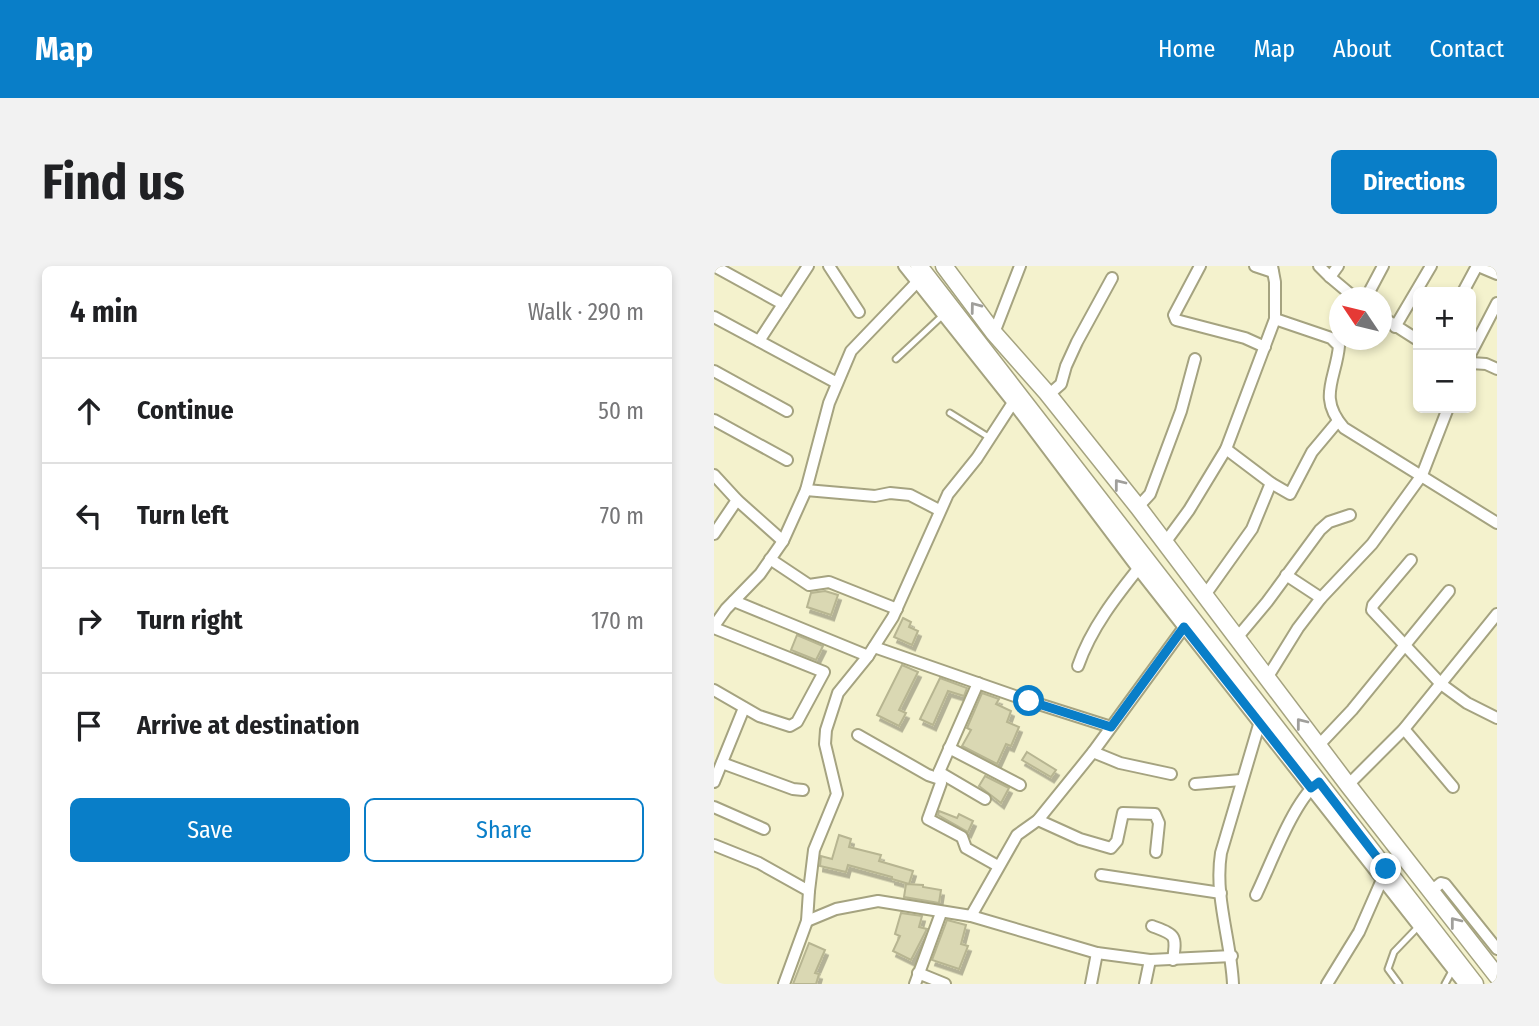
<!DOCTYPE html>
<meta charset="utf-8">
<style>
:root{--surface:#fff;--page:#f2f2f2;--text:#202124;--muted:#757577;--line:#e0e0e0;--accent:#097ec8}
body{margin:0;font-family:"Fira Sans Condensed",sans-serif;background:var(--page);color:var(--text)}
.controls{position:absolute;right:21px;top:21px;display:grid;overflow:hidden;border-radius:10px;box-shadow:0 4px 10px #0003}
.controls button{width:63px;height:63px;display:grid;place-items:center;padding:0;border:0;border-bottom:2px solid var(--line);background:var(--surface);color:var(--text);font:35px sans-serif}
.compass{position:absolute;left:615px;top:21px;width:63px;height:63px;border-radius:50%;background:var(--surface);box-shadow:0 4px 10px #0003;rotate:305deg}
.stop{position:absolute;width:21px;height:21px;margin:-16px;border:5px solid #097ec8;border-radius:50%;background:#fff}
.stop.end{background:#097ec8;border-color:#fff;box-shadow:0 2px 7px #0008}
.list{margin:0;padding:0;list-style:none}
h2{display:flex;justify-content:space-between;align-items:center;height:91px;margin:0;padding:0 28px;font-size:30px}
h2 small{font-size:23px;font-weight:400;color:var(--muted)}
.list li{display:grid;grid-template-columns:46px 1fr auto;gap:21px;align-items:center;box-sizing:border-box;height:105px;padding:0 28px;border-top:2px solid var(--line)}
.list b{display:block;font-size:26px;white-space:nowrap}
.list em{font-size:23px;font-style:normal;color:var(--muted)}
.actions{display:flex;gap:14px;padding:21px 28px}
.actions a{flex:1;padding:16px 0;border:2px solid var(--accent);border-radius:10px;text-align:center;font-size:24px;color:var(--accent)}
.actions .main{background:var(--accent);color:#fff}
.icon{flex:none;width:38px;height:38px;fill:none;stroke:currentColor;stroke-width:2;stroke-linecap:round;stroke-linejoin:round}
.map{position:relative;flex:none;width:783px;height:718px;overflow:hidden;border-radius:10px}
header{display:flex;align-items:center;gap:42px;box-sizing:border-box;height:98px;padding:0 35px;background:var(--accent);color:#fff}
header strong{font-size:33px}
nav{display:flex;gap:38px;margin-inline-start:auto;font-size:24px}
.intro{display:flex;align-items:center;justify-content:space-between;box-sizing:border-box;height:168px;padding:0 42px}
h1{margin:0;font-size:49px}
.button{padding:18px 32px;border-radius:10px;background:var(--accent);color:#fff;font-size:24px;font-weight:700}
main{display:flex;gap:42px;padding:0 42px}
aside{flex:1;background:var(--surface);border-radius:10px;box-shadow:0 4px 10px #0003}
.map>svg:first-child{display:block}
.building{fill:#dad8b3;stroke:#b7b591;stroke-width:2;filter:url(#shadow)}
.lines{fill:none;stroke-linecap:round;stroke-linejoin:round}
.service-casing{stroke:#a5a380;stroke-width:9}
.minor-casing{stroke:#a5a380;stroke-width:14}
.secondary-casing{stroke:#a5a380;stroke-width:19}
.service{stroke:#fff;stroke-width:5}
.minor{stroke:#fff;stroke-width:10}
.secondary{stroke:#fff;stroke-width:16}
.oneway{stroke:#a09f9b}
.route{stroke:#097ec8;stroke-width:9}
</style>
<header>
<strong>Map</strong>
<nav><a>Home</a><a>Map</a><a>About</a><a>Contact</a></nav>
</header>
<div class="intro"><h1>Find us</h1><a class="button">Directions</a></div>
<main>
<aside>
<h2>4 min<small>Walk · 290 m</small></h2>
<ul class="list">
<li><svg class="icon" aria-label="ahead" viewBox="0 0 24 24"><path d="M12 20V5M6 11l6-6 6 6"/></svg><div><b>Continue</b></div><em>50 m</em></li>
<li><svg class="icon" aria-label="left" viewBox="0 0 24 24"><path d="M17 20v-9H6M10 6l-5 5 5 5"/></svg><div><b>Turn left</b></div><em>70 m</em></li>
<li><svg class="icon" aria-label="right" viewBox="0 0 24 24"><path d="M7 20v-9h11M14 6l5 5-5 5"/></svg><div><b>Turn right</b></div><em>170 m</em></li>
<li><svg class="icon" aria-label="arrive" viewBox="0 0 24 24"><path d="M6 21V4h12l-3 4 3 4H6"/></svg><div><b>Arrive at destination</b></div></li>
</ul>
<div class="actions"><a class="main">Save</a><a>Share</a></div>
</aside>
<div class="map">
<svg width="783" height="718" viewBox="0 0 783 718">
<defs>
<filter id="shadow"><feDropShadow dx="3" dy="5.5" stdDeviation="0" flood-color="#0004"/></filter>
</defs>
<rect width="100%" height="100%" fill="#f4f2cd"/>
<g class="building">
<path d="M 111,325 L 124,329 L 117,349 L 93,341 L 97,327 Z"/>
<path d="M 189,352 L 197,356 L 195,361 L 204,365 L 198,379 L 180,371 Z"/>
<path d="M 83,369 L 109,380 L 102,394 L 77,384 Z"/>
<path d="M 188,399 L 204,406 L 185,444 L 192,447 L 185,460 L 163,449 Z"/>
<path d="M 226,412 L 253,422 L 250,430 L 234,425 L 219,459 L 206,453 Z"/>
<path d="M 268,427 L 285,433 L 282,438 L 297,445 L 293,456 L 305,461 L 297,480 L 292,478 L 283,498 L 248,480 L 257,464 L 253,462 Z"/>
<path d="M 313,486 L 342,504 L 337,511 L 308,494 Z"/>
<path d="M 271,510 L 295,522 L 287,537 L 265,520 Z"/>
<path d="M 225,545 L 243,552 L 245,548 L 259,555 L 254,566 L 224,549 Z"/>
<path d="M 125,569 L 137,573 L 135,581 L 167,589 L 165,595 L 199,605 L 195,618 L 178,613 L 178,611 L 134,599 L 132,606 L 106,600 L 107,590 L 118,593 Z"/>
<path d="M 192,618 L 209,619 L 209,621 L 227,624 L 225,637 L 190,631 Z"/>
<path d="M 187,647 L 208,650 L 205,661 L 213,663 L 197,694 L 179,685 L 186,670 L 181,668 Z"/>
<path d="M 233,654 L 252,659 L 247,678 L 254,680 L 245,703 L 218,694 Z"/>
<path d="M 95,677 L 111,684 L 101,707 L 105,708 L 102,718 L 79,718 Z"/>
</g>
<g class="lines">
<g class="service-casing">
<g id="service">
<path d="M 182,93 L 228,50"/>
<path d="M 236,147 L 276,172"/>
<path d="M 685,718 L 674,703 L 680,686 L 704,661"/>
<path d="M 731,718 L 738,705"/>
</g>
</g>
<g class="minor-casing">
<g id="minor">
<path d="M 0,0 L 69,38"/>
<path d="M 115,0 L 145,46"/>
<path d="M 190,0 L 299,137 L 424,303 L 750,718"/>
<path d="M 486,0 L 460,49 L 462,54 L 531,72 L 551,81"/>
<path d="M 541,0 L 559,6"/>
<path d="M 605,0 L 616,11"/>
<path d="M 624,0 L 616,11 L 641,32"/>
<path d="M 764,0 L 783,8"/>
<path d="M 749,26 L 763,0"/>
<path d="M 652,32 L 669,0"/>
<path d="M 0,51 L 123,117"/>
<path d="M 668,51 L 704,74"/>
<path d="M 561,53 L 617,72 L 625,80 C 622,113 603,131 630,162 L 783,257"/>
<path d="M 681,61 L 717,0"/>
<path d="M 280,67 L 306,0"/>
<path d="M 45,75 L 94,0"/>
<path d="M 757,87 L 783,37"/>
<path d="M 757,97 L 772,98 L 783,103"/>
<path d="M 0,105 L 73,145"/>
<path d="M 333,127 L 339,125 L 347,118 L 352,100 L 363,76 L 398,12"/>
<path d="M 0,154 L 73,194"/>
<path d="M 512,183 L 557,217 L 576,228 L 598,186 L 624,155"/>
<path d="M 0,209 L 23,234 L 69,275"/>
<path d="M 92,224 L 161,230 L 176,227 L 196,229 L 225,244"/>
<path d="M 424,241 L 436,228 L 467,145 L 481,93"/>
<path d="M 0,268 L 23,234"/>
<path d="M 450,278 L 475,244 L 512,183 L 561,53 L 561,16 L 558,0"/>
<path d="M 56,293 L 95,319 L 115,316 L 183,343"/>
<path d="M 697,294 L 659,339 L 658,344 L 727,418 L 753,437 L 783,452"/>
<path d="M 572,309 L 607,332"/>
<path d="M 491,329 L 538,263 L 557,217"/>
<path d="M 20,335 L 154,390"/>
<path d="M 0,360 L 12,343 L 46,308 L 69,275 L 92,224 L 115,137 L 137,85 L 207,12"/>
<path d="M 0,362 L 110,406 L 83,456 L 76,460 L 45,450 L 0,424"/>
<path d="M 522,373 L 553,336 L 606,264 L 615,256 L 636,249"/>
<path d="M 160,381 L 315,435 L 397,461"/>
<path d="M 364,400 C 377,362 403,329 428,298"/>
<path d="M 553,412 L 584,362 L 607,332 L 658,278 L 708,209 L 734,142"/>
<path d="M 264,417 L 225,506 L 227,517 L 214,553 L 248,571 L 252,582 L 284,600"/>
<path d="M 690,463 L 739,521"/>
<path d="M 144,469 L 214,509 L 226,513"/>
<path d="M 605,479 L 638,444 L 735,325"/>
<path d="M 235,482 L 306,519"/>
<path d="M 379,486 L 406,497 L 457,508"/>
<path d="M 8,497 L 79,523 L 89,524"/>
<path d="M 225,506 L 271,533"/>
<path d="M 0,516 L 30,442"/>
<path d="M 481,518 L 527,514"/>
<path d="M 634,519 L 690,463 L 783,348"/>
<path d="M 0,541 L 50,563"/>
<path d="M 324,554 L 366,573 L 397,582 L 403,575 L 409,547 L 441,548 L 445,557 L 442,586"/>
<path d="M 0,579 L 45,597 L 95,625 L 93,655 L 70,718"/>
<path d="M 387,609 L 507,627"/>
<path d="M 95,625 L 100,584 L 123,528 L 111,478 L 112,464 L 124,427 L 154,390 L 179,351 L 234,228 L 263,192 L 302,132"/>
<path d="M 717,625 L 727,617 L 731,618 L 783,683"/>
<path d="M 542,629 C 557,598 578,539 602,518"/>
<path d="M 257,650 L 303,569 L 324,554 L 379,486 L 474,356"/>
<path d="M 93,655 L 122,643 L 164,635 L 257,650 L 383,687 L 436,694 L 518,690"/>
<path d="M 438,660 C 461,669 463,668 459,694"/>
<path d="M 204,707 L 231,718"/>
<path d="M 201,718 L 227,647"/>
<path d="M 377,718 L 383,687"/>
<path d="M 431,718 L 436,694"/>
<path d="M 519,718 C 517,674 500,631 507,587 L 547,452"/>
<path d="M 613,718 L 645,666 L 670,609"/>
</g>
</g>
<g class="secondary-casing">
<g id="secondary">
<path d="M 205,0 L 761,718"/>
<path d="M 230,0 L 280,67 L 333,127 L 424,241 L 634,519 L 783,710"/>
</g>
</g>
<use href="#service" class="service"/>
<use href="#minor" class="minor"/>
<use href="#secondary" class="secondary"/>
</g>
<defs><path id="oneway-chevron" d="M-2-3.5L2.5 0L-2 3.5" fill="none" stroke-width="1.6" stroke-linecap="round" stroke-linejoin="round" transform="scale(1.75)"/></defs>
<g class="oneway">
<use href="#oneway-chevron" transform="translate(261 41) rotate(-127)"/>
<use href="#oneway-chevron" transform="translate(405 218) rotate(-128)"/>
<use href="#oneway-chevron" transform="translate(587 457) rotate(-128)"/>
<use href="#oneway-chevron" transform="translate(741 656) rotate(-128)"/>
</g>
<g class="lines">
<path class="route" d="M 315,435 L 397,461 L 470,361 L 597,522 L 605,516 L 672,603"/>
</g>
</svg>
<div class="controls">
<button>+</button>
<button>−</button>
</div>
<svg class="compass" viewBox="-18 -18 36 36"><path d="M0-13l5 13h-10z" fill="#e53935"/><path d="M0 13l5-13h-10z" fill="#757577"/></svg>
<div class="stop" style="left:315px;top:435px"></div>
<div class="stop end" style="left:672px;top:603px"></div>
</div>
</main>
